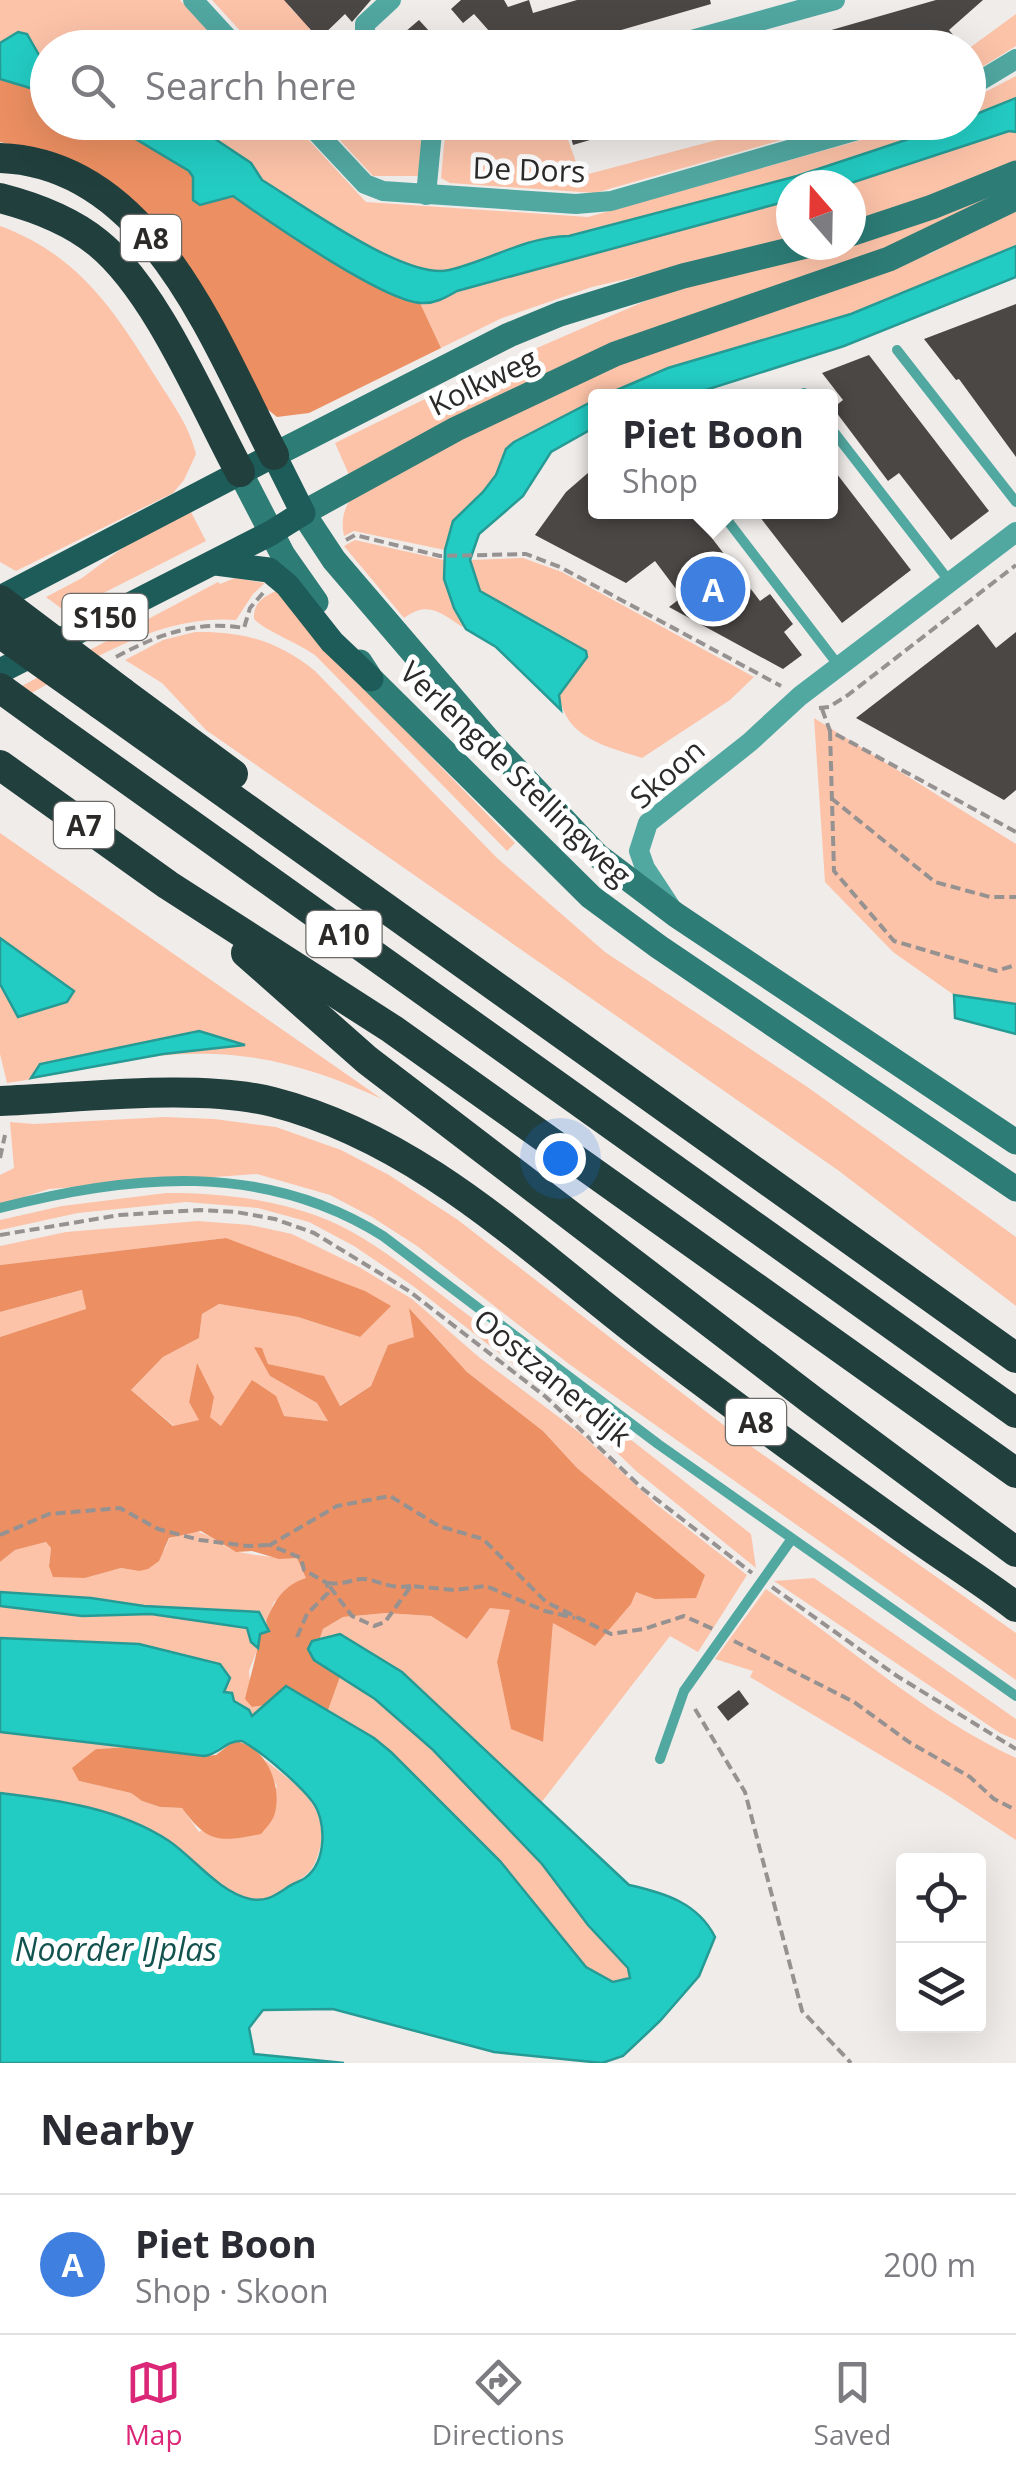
<!DOCTYPE html>
<meta charset="utf-8">
<style>
:root{--surface:#fff;--page:#f7f7f7;--text:#2b2b33;--muted:#7c7c81;--line:#e1e1e2;--accent:#db2777}
body{margin:0;font-family:"Open Sans",sans-serif;background:var(--page);color:var(--text)}
.controls{position:absolute;right:30px;bottom:30px;display:grid;overflow:hidden;border-radius:10px;box-shadow:0 10px 40px #0002}
.controls button{width:90px;height:90px;display:grid;place-items:center;padding:0;border:0;border-bottom:2px solid var(--line);background:var(--surface);color:var(--text);font:50px sans-serif}
.compass{position:absolute;left:776px;top:170px;width:90px;height:90px;border-radius:50%;background:var(--surface);box-shadow:0 10px 40px #0002;rotate:340deg}
.you{position:absolute;left:560px;top:1158px;width:35px;height:35px;margin:-25px;border:8px solid #fff;border-radius:50%;background:#1a73e8;box-shadow:0 0 0 15px #1a73e833}
.badge{display:grid;place-items:center;width:65px;height:65px;border-radius:50%;background:var(--accent);color:#fff;font-size:32px;font-weight:700}
.pin{position:absolute;translate:-50% -50%;border:5px solid #fff;box-shadow:0 2px 10px #0006}
.popup{position:absolute;left:588px;top:389px;width:250px;height:130px;box-sizing:border-box;display:grid;place-content:center;border-radius:10px;background:var(--surface);filter:drop-shadow(0 2px 8px #0005);font-size:32px;white-space:nowrap;color:var(--muted)}
.popup b{font-size:38px;color:var(--text)}
.popup::after{content:'';position:absolute;left:50%;top:100%;margin-left:-20px;border:20px solid transparent;border-top-color:var(--surface)}
.list{margin:0;padding:0;list-style:none}
h2{display:flex;justify-content:space-between;align-items:center;height:130px;margin:0;padding:0 40px;font-size:42px}
h2 small{font-size:32px;font-weight:400;color:var(--muted)}
.list li{display:grid;grid-template-columns:65px 1fr auto;gap:30px;align-items:center;box-sizing:border-box;height:140px;padding:0 40px;border-top:2px solid var(--line)}
.list b{display:block;font-size:38px;white-space:nowrap}
.list p{margin:0;font-size:32px;white-space:nowrap;color:var(--muted)}
.list em{font-size:32px;font-style:normal;color:var(--muted)}
.icon{flex:none;width:55px;height:55px;fill:none;stroke:currentColor;stroke-width:2;stroke-linecap:round;stroke-linejoin:round}
.map{position:relative;flex:none;width:1016px;height:2063px;overflow:hidden}
.search{position:absolute;background:var(--surface);box-shadow:0 10px 40px #0002;left:30px;right:30px;top:30px;height:110px;display:flex;align-items:center;gap:25px;box-sizing:border-box;padding:0 35px;border-radius:55px;color:var(--muted);font-size:38px}
.sheet{height:270px;background:var(--surface)}
nav{display:flex;justify-content:space-around;align-items:center;box-sizing:border-box;height:140px;border-top:2px solid var(--line);background:var(--surface);font-size:28px;color:var(--muted)}
nav a{display:grid;justify-items:center;gap:5px}
nav .on{color:var(--accent)}
.map>svg:first-child{display:block}
.green{fill:#fcc3a8}
.forest{fill:#ec8f62}
.water{fill:#23ccc3;stroke:#269b95;stroke-width:2.5}
.building{fill:#4a4745}
.lines{fill:none;stroke-linecap:round;stroke-linejoin:round}
.path{stroke:#959291;stroke-width:4;stroke-dasharray:10 5;stroke-linecap:butt}
.lane{stroke:#51a8a1;stroke-width:10}
.street{stroke:#51a8a1;stroke-width:20}
.secondary{stroke:#2d7c76;stroke-width:25}
.primary{stroke:#1d5c58;stroke-width:25}
.highway{stroke:#203f3d;stroke-width:30}
.highway-bridge{stroke:#203f3d;stroke-width:30}
.labels{text-anchor:middle;dominant-baseline:central;stroke-width:10;stroke-linejoin:round;paint-order:stroke}
.shield{fill:#fff;stroke:#6b6a69;stroke-width:2.5}
.shield-label{font-size:28px;font-weight:bold;fill:#2c2a29}
.street-label{font-size:30px;fill:#2c2a29;stroke:#fff}
.water-label{font-size:32px;font-style:italic;fill:#12534f;stroke:#fff}
</style>
<div class="map">
<svg width="1016" height="2063" viewBox="0 0 1016 2063">
<rect width="100%" height="100%" fill="#f0ecea"/>
<g class="green">
<path d="M 0,0 L 180,0 L 224,47 L 48,48 L 47,58 L 39,55 L 19,32 L 0,43 Z"/>
<path d="M 212,0 L 290,0 L 289,6 L 297,15 L 300,12 L 310,30 L 330,47 L 255,47 Z"/>
<path d="M 1016,14 L 1016,46 L 969,75 L 968,49 Z"/>
<path d="M 1016,76 L 1016,98 L 969,117 L 968,101 Z"/>
<path d="M 191,123 L 293,123 L 366,202 L 588,217 L 921,123 L 957,123 L 797,176 L 569,236 C 525,237 491,260 449,270 C 407,281 301,204 262,180 L 251,163 Z"/>
<path d="M 324,123 L 426,123 L 419,176 L 373,176 Z"/>
<path d="M 450,123 L 562,123 L 581,176 L 781,123 L 841,123 L 595,193 L 450,183 L 441,178 L 446,124 Z"/>
<path d="M 1009,131 L 1016,132 L 1016,163 L 851,225 L 851,185 L 845,185 Z"/>
<path d="M 986,196 L 1005,196 L 350,477 L 335,443 L 470,377 L 673,289 L 851,245 Z"/>
<path d="M 791,200 L 791,241 L 592,287 L 502,318 L 441,348 L 420,303 L 441,300 L 457,291 Z"/>
<path d="M 1016,207 L 1016,246 L 851,314 L 668,368 L 603,396 L 596,396 L 595,400 L 515,442 L 506,449 L 496,475 L 483,492 L 453,521 L 445,550 L 354,531 L 344,536 C 341,521 343,510 352,497 L 578,378 L 932,253 Z"/>
<path d="M 0,226 C 79,255 114,310 157,379 C 172,403 189,425 196,454 L 184,480 L 173,493 L 16,571 L 0,562 Z"/>
<path d="M 191,512 L 206,541 L 66,612 L 46,597 L 82,578 L 128,544 Z"/>
<path d="M 355,540 L 444,560 C 445,586 453,607 466,629 C 442,615 430,599 404,618 L 344,546 Z"/>
<path d="M 523,558 L 562,572 L 754,677 L 730,700 L 642,758 C 606,746 566,739 559,695 L 587,658 L 586,651 L 480,591 L 470,560 Z"/>
<path d="M 235,578 L 265,583 L 253,594 L 236,620 C 159,614 91,661 26,696 L 18,688 L 218,582 L 220,584 Z"/>
<path d="M 276,591 L 367,691 L 515,843 L 507,851 L 316,656 C 299,643 265,631 254,619 C 253,603 263,597 276,591 Z"/>
<path d="M 195,632 C 243,631 278,641 315,671 L 497,858 L 605,952 L 806,1086 L 1016,1237 L 1016,1306 L 839,1171 L 206,730 L 162,683 L 125,660 L 163,640 Z"/>
<path d="M 814,718 L 1016,844 L 1016,1004 L 954,995 L 893,952 L 825,882 Z"/>
<path d="M 0,833 L 382,1099 C 307,1065 242,1047 159,1056 C 108,1062 58,1076 7,1083 L 0,1054 L 0,984 L 18,1017 L 60,981 L 0,938 Z"/>
<path d="M 165,1117 L 214,1119 L 276,1127 L 341,1150 L 389,1175 L 458,1220 L 752,1447 L 1016,1633 L 1016,1680 L 569,1364 L 417,1246 L 372,1217 L 330,1195 L 257,1174 L 49,1189 L 0,1205 L 0,1175 L 14,1168 L 10,1122 L 34,1124 Z"/>
<path d="M 166,1193 C 222,1193 277,1199 330,1221 C 380,1243 424,1283 468,1315 C 563,1386 657,1460 751,1534 L 756,1568 L 636,1471 L 576,1413 L 413,1286 L 354,1246 L 309,1222 L 258,1208 L 186,1202 L 78,1213 L 0,1230 L 0,1220 L 62,1206 Z"/>
<path d="M 198,1221 L 250,1225 L 292,1234 L 359,1267 L 412,1299 L 480,1358 L 580,1433 L 656,1504 L 747,1575 L 698,1652 L 670,1636 L 541,1803 L 402,1672 L 340,1634 L 320,1638 L 323,1629 L 343,1617 L 386,1613 L 431,1616 L 467,1639 L 490,1608 L 512,1607 L 497,1662 L 511,1728 L 542,1742 L 553,1623 L 578,1469 L 543,1431 L 467,1372 L 410,1309 L 415,1337 L 388,1345 L 371,1386 L 339,1406 L 324,1377 L 268,1364 L 262,1348 L 270,1376 L 317,1403 L 329,1421 L 284,1416 L 222,1427 L 210,1417 L 197,1364 L 189,1402 L 200,1420 L 174,1426 L 131,1390 L 163,1357 L 199,1338 L 202,1314 L 219,1304 L 298,1317 L 360,1337 L 226,1238 L 0,1265 L 0,1246 L 66,1232 Z"/>
<path d="M 83,1290 L 86,1310 L 0,1337 L 0,1312 Z"/>
<path d="M 189,1531 C 208,1531 217,1543 233,1550 C 244,1555 284,1558 297,1558 L 307,1579 L 274,1602 L 266,1621 L 259,1612 L 144,1606 L 91,1598 L 0,1592 L 0,1562 L 15,1550 L 46,1542 L 51,1548 L 49,1565 L 85,1578 L 121,1568 L 139,1571 L 165,1549 L 169,1539 Z"/>
<path d="M 814,1578 L 1016,1719 L 1016,1740 L 1000,1733 L 774,1581 Z"/>
<path d="M 766,1589 C 847,1645 927,1717 1016,1758 L 1016,1840 L 944,1793 L 750,1677 L 753,1671 L 715,1659 Z"/>
<path d="M 0,1606 L 82,1616 L 151,1614 L 247,1628 L 251,1642 L 258,1648 L 249,1671 L 252,1707 L 266,1705 L 252,1717 L 249,1710 L 223,1692 L 220,1664 L 139,1644 L 0,1638 Z"/>
<path d="M 340,1677 L 391,1711 L 432,1749 L 542,1864 L 588,1925 L 628,1968 L 630,1978 L 613,1982 L 587,1967 L 500,1861 L 391,1752 L 328,1710 Z"/>
<path d="M 0,1732 L 133,1747 L 96,1749 L 79,1781 L 131,1793 L 142,1801 L 160,1807 L 182,1808 L 199,1832 L 277,1787 L 265,1760 C 295,1784 332,1807 319,1851 C 314,1870 308,1875 292,1884 C 280,1891 272,1901 257,1900 C 224,1898 177,1841 142,1825 C 98,1806 47,1799 0,1793 Z"/>
</g>
<g class="forest">
<path d="M 0,79 L 47,93 L 48,122 L 109,123 L 189,171 L 193,177 L 192,190 L 208,204 L 221,197 L 233,196 C 287,234 356,286 420,303 L 441,348 L 309,413 L 277,417 L 261,404 L 224,338 L 52,155 L 0,142 Z"/>
<path d="M 226,1238 L 365,1291 L 391,1306 L 360,1337 L 298,1317 L 219,1304 L 202,1314 L 199,1338 L 163,1357 L 131,1390 L 173,1426 L 199,1420 L 189,1402 L 197,1363 L 214,1397 L 210,1417 L 221,1426 L 252,1380 L 276,1396 L 284,1416 L 328,1421 L 317,1403 L 270,1376 L 254,1347 L 262,1348 L 268,1364 L 324,1376 L 340,1406 L 371,1386 L 388,1345 L 414,1337 L 409,1308 L 467,1372 L 543,1431 L 578,1469 L 705,1575 L 696,1598 L 655,1599 L 636,1592 L 631,1604 L 595,1646 L 553,1623 L 543,1742 L 511,1729 L 497,1662 L 510,1610 L 490,1608 L 467,1639 L 431,1616 L 386,1613 L 343,1617 L 323,1629 L 320,1638 L 312,1641 L 314,1660 L 340,1677 L 328,1710 L 286,1686 L 266,1705 L 252,1707 L 245,1699 C 250,1677 257,1656 260,1633 L 269,1631 L 266,1621 C 275,1600 284,1585 306,1578 L 297,1558 L 279,1559 L 252,1551 L 236,1552 L 201,1531 L 169,1538 L 159,1561 L 148,1569 L 139,1571 L 121,1568 L 85,1578 L 53,1577 L 49,1566 L 51,1548 L 46,1542 L 15,1550 L 0,1562 L 0,1337 L 86,1309 L 82,1290 L 0,1312 L 0,1265 Z"/>
<path d="M 234,1741 C 266,1745 282,1785 275,1813 C 273,1821 266,1828 261,1834 C 220,1842 208,1844 182,1808 L 160,1807 L 142,1801 L 131,1793 L 79,1781 L 72,1768 L 96,1749 L 133,1747 L 204,1756 L 216,1755 Z"/>
</g>
<g class="water">
<path d="M 18,32 L 27,34 L 39,55 L 47,58 L 47,93 L 0,79 L 0,43 Z"/>
<path d="M 1016,98 L 1016,132 L 1009,131 L 845,185 L 791,185 L 791,200 L 457,291 C 445,298 434,304 421,303 C 383,301 268,221 233,196 L 200,205 L 193,200 L 193,177 L 189,171 L 109,123 L 191,123 L 251,163 L 262,180 C 301,204 407,281 449,270 C 491,260 525,237 569,236 L 797,176 L 957,123 L 968,122 L 969,117 Z"/>
<path d="M 1016,246 L 1016,277 L 844,346 L 687,396 L 603,396 L 668,368 L 851,314 Z"/>
<path d="M 595,400 L 595,427 L 551,452 L 523,496 L 479,534 L 470,560 L 480,591 L 586,651 L 587,657 L 559,695 L 561,710 L 496,647 L 466,629 L 454,608 L 444,579 L 445,550 L 453,521 L 483,492 L 496,475 L 506,449 L 514,442 Z"/>
<path d="M 0,938 L 74,991 L 67,1002 L 18,1017 L 0,984 Z"/>
<path d="M 954,995 L 1016,1004 L 1016,1034 L 955,1018 Z"/>
<path d="M 199,1031 L 245,1045 L 163,1054 L 31,1078 L 40,1064 Z"/>
<path d="M 0,1592 L 91,1598 L 144,1606 L 259,1612 L 269,1631 L 260,1634 L 258,1648 L 251,1642 L 247,1628 L 151,1614 L 82,1616 L 0,1606 Z"/>
<path d="M 340,1634 L 402,1672 L 629,1885 C 665,1893 698,1903 715,1937 L 699,1976 L 660,2021 L 623,2056 L 602,2063 L 494,2052 L 333,2009 L 263,2010 L 249,2028 L 254,2054 L 344,2063 L 0,2063 L 0,1793 C 58,1800 119,1808 169,1841 C 194,1858 219,1892 250,1899 C 264,1902 273,1897 285,1889 C 291,1884 299,1882 305,1878 C 327,1862 327,1820 312,1801 C 297,1782 262,1752 242,1741 C 226,1740 220,1754 204,1756 L 0,1732 L 0,1638 L 139,1644 L 220,1664 L 230,1678 L 224,1692 L 232,1693 L 234,1701 L 249,1710 L 252,1716 L 286,1686 L 374,1738 L 391,1752 L 500,1861 L 586,1967 L 613,1982 L 630,1978 L 628,1968 L 588,1925 L 542,1864 L 432,1749 L 375,1699 L 314,1660 L 308,1649 L 312,1641 Z"/>
</g>
<g class="building">
<path d="M 284,0 L 371,0 L 352,22 L 345,14 L 319,39 Z"/>
<path d="M 461,0 L 504,0 L 508,7 L 529,0 L 533,13 L 577,0 L 710,0 L 711,4 L 559,48 L 500,48 L 498,41 L 474,14 L 463,23 L 451,9 Z"/>
<path d="M 936,0 L 983,0 L 949,30 L 954,36 L 942,48 L 787,48 L 786,43 Z"/>
<path d="M 419,20 L 430,32 L 444,48 L 406,48 L 398,38 Z"/>
<path d="M 567,122 L 633,122 L 634,127 L 573,145 Z"/>
<path d="M 1016,304 L 1016,457 L 959,379 L 956,380 L 924,339 Z"/>
<path d="M 869,355 L 989,511 L 951,540 L 899,473 L 888,481 L 833,408 L 843,400 L 822,373 Z"/>
<path d="M 830,465 L 911,570 L 842,623 L 756,512 L 830,512 Z"/>
<path d="M 596,466 L 596,512 L 692,512 L 760,601 L 770,594 L 793,624 L 784,632 L 802,655 L 783,669 L 669,607 L 682,597 L 655,561 L 626,583 L 535,535 L 566,492 Z"/>
<path d="M 978,624 L 996,648 L 1016,632 L 1016,790 L 1004,800 L 856,718 Z"/>
<path d="M 739,1690 L 749,1704 L 728,1721 L 717,1707 Z"/>
</g>
<g class="lines">
<g class="path">
<path d="M 485,48 L 493,41 L 494,48"/>
<path d="M 346,540 L 355,535 L 440,556 L 526,554 L 560,567 L 781,686"/>
<path d="M 116,657 C 157,635 196,620 244,628 L 250,608 L 263,593"/>
<path d="M 819,708 L 829,707 L 848,695 L 1016,565"/>
<path d="M 822,709 L 830,731 L 1016,832"/>
<path d="M 830,731 L 834,871 L 894,941 L 996,971 L 1016,965"/>
<path d="M 831,798 L 935,882 L 990,897 L 1016,897"/>
<path d="M 0,1158 L 5,1135"/>
<path d="M 0,1235 L 120,1215 L 200,1210 L 236,1212 L 275,1219 L 314,1233 L 409,1291 L 546,1397 L 643,1489 L 752,1573"/>
<path d="M 0,1535 L 49,1514 L 120,1508 L 158,1529 L 200,1540 L 248,1546 L 270,1545"/>
<path d="M 411,1586 C 388,1590 375,1578 361,1579 C 348,1581 341,1585 327,1583 L 352,1616 L 374,1626 L 385,1622 L 411,1586 L 455,1590 L 486,1586 L 545,1611 L 575,1618"/>
<path d="M 772,1587 L 897,1676 L 1016,1749"/>
<path d="M 297,1637 L 307,1614 L 328,1593 L 327,1583 L 304,1570 L 301,1558 L 270,1545 L 337,1506 L 390,1496 L 439,1526 L 483,1539 L 546,1602 L 611,1634 L 644,1629 L 684,1616 L 713,1629"/>
<path d="M 734,1641 L 854,1702 L 909,1742 L 970,1777 L 994,1799 L 1016,1810"/>
<path d="M 695,1709 L 745,1792 L 802,2011 L 851,2063"/>
</g>
<g class="lane">
<path d="M 897,350 L 1016,502"/>
<path d="M 804,393 L 807,396"/>
<path d="M 830,427 L 950,582"/>
<path d="M 721,512 L 839,666"/>
<path d="M 0,1208 C 131,1174 264,1161 383,1236 L 658,1444 L 1016,1696"/>
<path d="M 660,1759 L 684,1691 L 791,1540"/>
</g>
<g class="street">
<path d="M 193,0 L 237,48"/>
<path d="M 365,48 L 365,24 L 391,0"/>
<path d="M 663,48 L 835,0"/>
<path d="M 968,88 L 1016,59"/>
<path d="M 307,122 L 365,184 L 383,191 L 576,204 L 611,201 L 886,122"/>
<path d="M 426,195 L 433,122"/>
<path d="M 670,906 L 645,868 L 639,851 L 648,823 L 750,742 L 800,696 L 1016,532"/>
</g>
<g class="secondary">
<path d="M 1016,198 L 889,259 L 615,354 L 456,429 L 303,513 L 334,560 L 489,741 L 598,856 L 676,915 L 1016,1142"/>
<path d="M 851,234 L 932,207 L 1016,173"/>
<path d="M 274,455 L 509,335 L 560,314 L 683,276 L 810,245"/>
<path d="M 240,472 L 283,555 L 316,602"/>
<path d="M 360,662 L 371,679 L 591,897 L 659,947 L 1016,1189"/>
</g>
<g class="primary">
<path d="M 216,563 L 269,570 L 287,585 L 332,642 L 371,679"/>
<path d="M 0,598 L 274,455 L 303,513 L 271,533 L 0,671"/>
</g>
<g class="highway">
<path d="M 0,158 C 151,163 215,342 274,455"/>
<path d="M 0,198 C 35,207 70,220 98,243 C 157,291 203,404 240,472"/>
<path d="M 122,692 L 233,774"/>
<path d="M 100,704 L 1016,1358"/>
<path d="M 54,727 L 1016,1413"/>
<path d="M 0,765 L 168,885 L 392,1029 L 1016,1473"/>
<path d="M 246,953 L 367,1060 L 813,1401 L 1016,1552"/>
<path d="M 0,1101 C 79,1098 198,1083 273,1102 C 425,1141 537,1257 659,1349 C 742,1412 826,1473 910,1533 C 945,1558 982,1581 1016,1607"/>
</g>
<g class="highway-bridge">
<path d="M 0,600 L 122,692"/>
<path d="M 0,633 L 100,704"/>
<path d="M 0,688 L 54,727"/>
</g>
</g>
<g class="labels">
<g class="shield">
<rect x="121" y="215" width="60" height="46" rx="8"/>
<rect x="62.5" y="594" width="85" height="46" rx="8"/>
<rect x="54" y="802" width="60" height="46" rx="8"/>
<rect x="306.5" y="911" width="75" height="46" rx="8"/>
<rect x="726" y="1399" width="60" height="46" rx="8"/>
</g>
<g class="shield-label">
<text x="151" y="238">A8</text>
<text x="105" y="617">S150</text>
<text x="84" y="825">A7</text>
<text x="344" y="934">A10</text>
<text x="756" y="1422">A8</text>
</g>
<g class="street-label">
<text transform="translate(529 169) rotate(2)">De Dors</text>
<text transform="translate(483 381) rotate(-26)">Kolkweg</text>
<text transform="translate(516 773) rotate(44)">Verlengde Stellingweg</text>
<text transform="translate(667 773) rotate(-41)">Skoon</text>
<text transform="translate(553 1377) rotate(40)">Oostzanerdijk</text>
</g>
<g class="water-label">
<text x="116" y="1948">Noorder IJplas</text>
</g>
</g>
</svg>
<div class="controls">
<button><svg class="icon" aria-label="locate" viewBox="0 0 24 24"><circle cx="12" cy="12" r="6"/><path d="M12 2v4M12 18v4M2 12h4M18 12h4"/></svg></button>
<button><svg class="icon" aria-label="layers" viewBox="0 0 24 24"><path d="M12 4l9 5-9 5-9-5zM3 14l9 5 9-5"/></svg></button>
</div>
<svg class="compass" viewBox="-18 -18 36 36"><path d="M0-13l5 13h-10z" fill="#e53935"/><path d="M0 13l5-13h-10z" fill="#7c7c81"/></svg>
<div class="you"></div>
<div class="pin badge" style="left:713px;top:589px;background:#3f7fe0">A</div>
<div class="popup"><b>Piet Boon</b>Shop</div>
<div class="search"><svg class="icon" aria-label="search" viewBox="0 0 24 24"><circle cx="10" cy="10" r="6"/><path d="M15 15l6 6"/></svg>Search here</div>
</div>
<section class="sheet">
<h2>Nearby<small></small></h2>
<ul class="list">
<li><span class="badge" style="background:#3f7fe0">A</span><div><b>Piet Boon</b><p>Shop · Skoon</p></div><em>200 m</em></li>
</ul>
</section>
<nav>
<a class="on"><svg class="icon" aria-label="map" viewBox="0 0 24 24"><path d="M3 6l6-2 6 2 6-2v14l-6 2-6-2-6 2zM9 4v14M15 6v14"/></svg>Map</a>
<a><svg class="icon" aria-label="directions" viewBox="0 0 24 24"><path d="M12 3l9 9-9 9-9-9zM9 14v-3h6M13 9l2 2-2 2"/></svg>Directions</a>
<a><svg class="icon" aria-label="saved" viewBox="0 0 24 24"><path d="M7 4h10v16l-5-4-5 4z"/></svg>Saved</a>
</nav>
